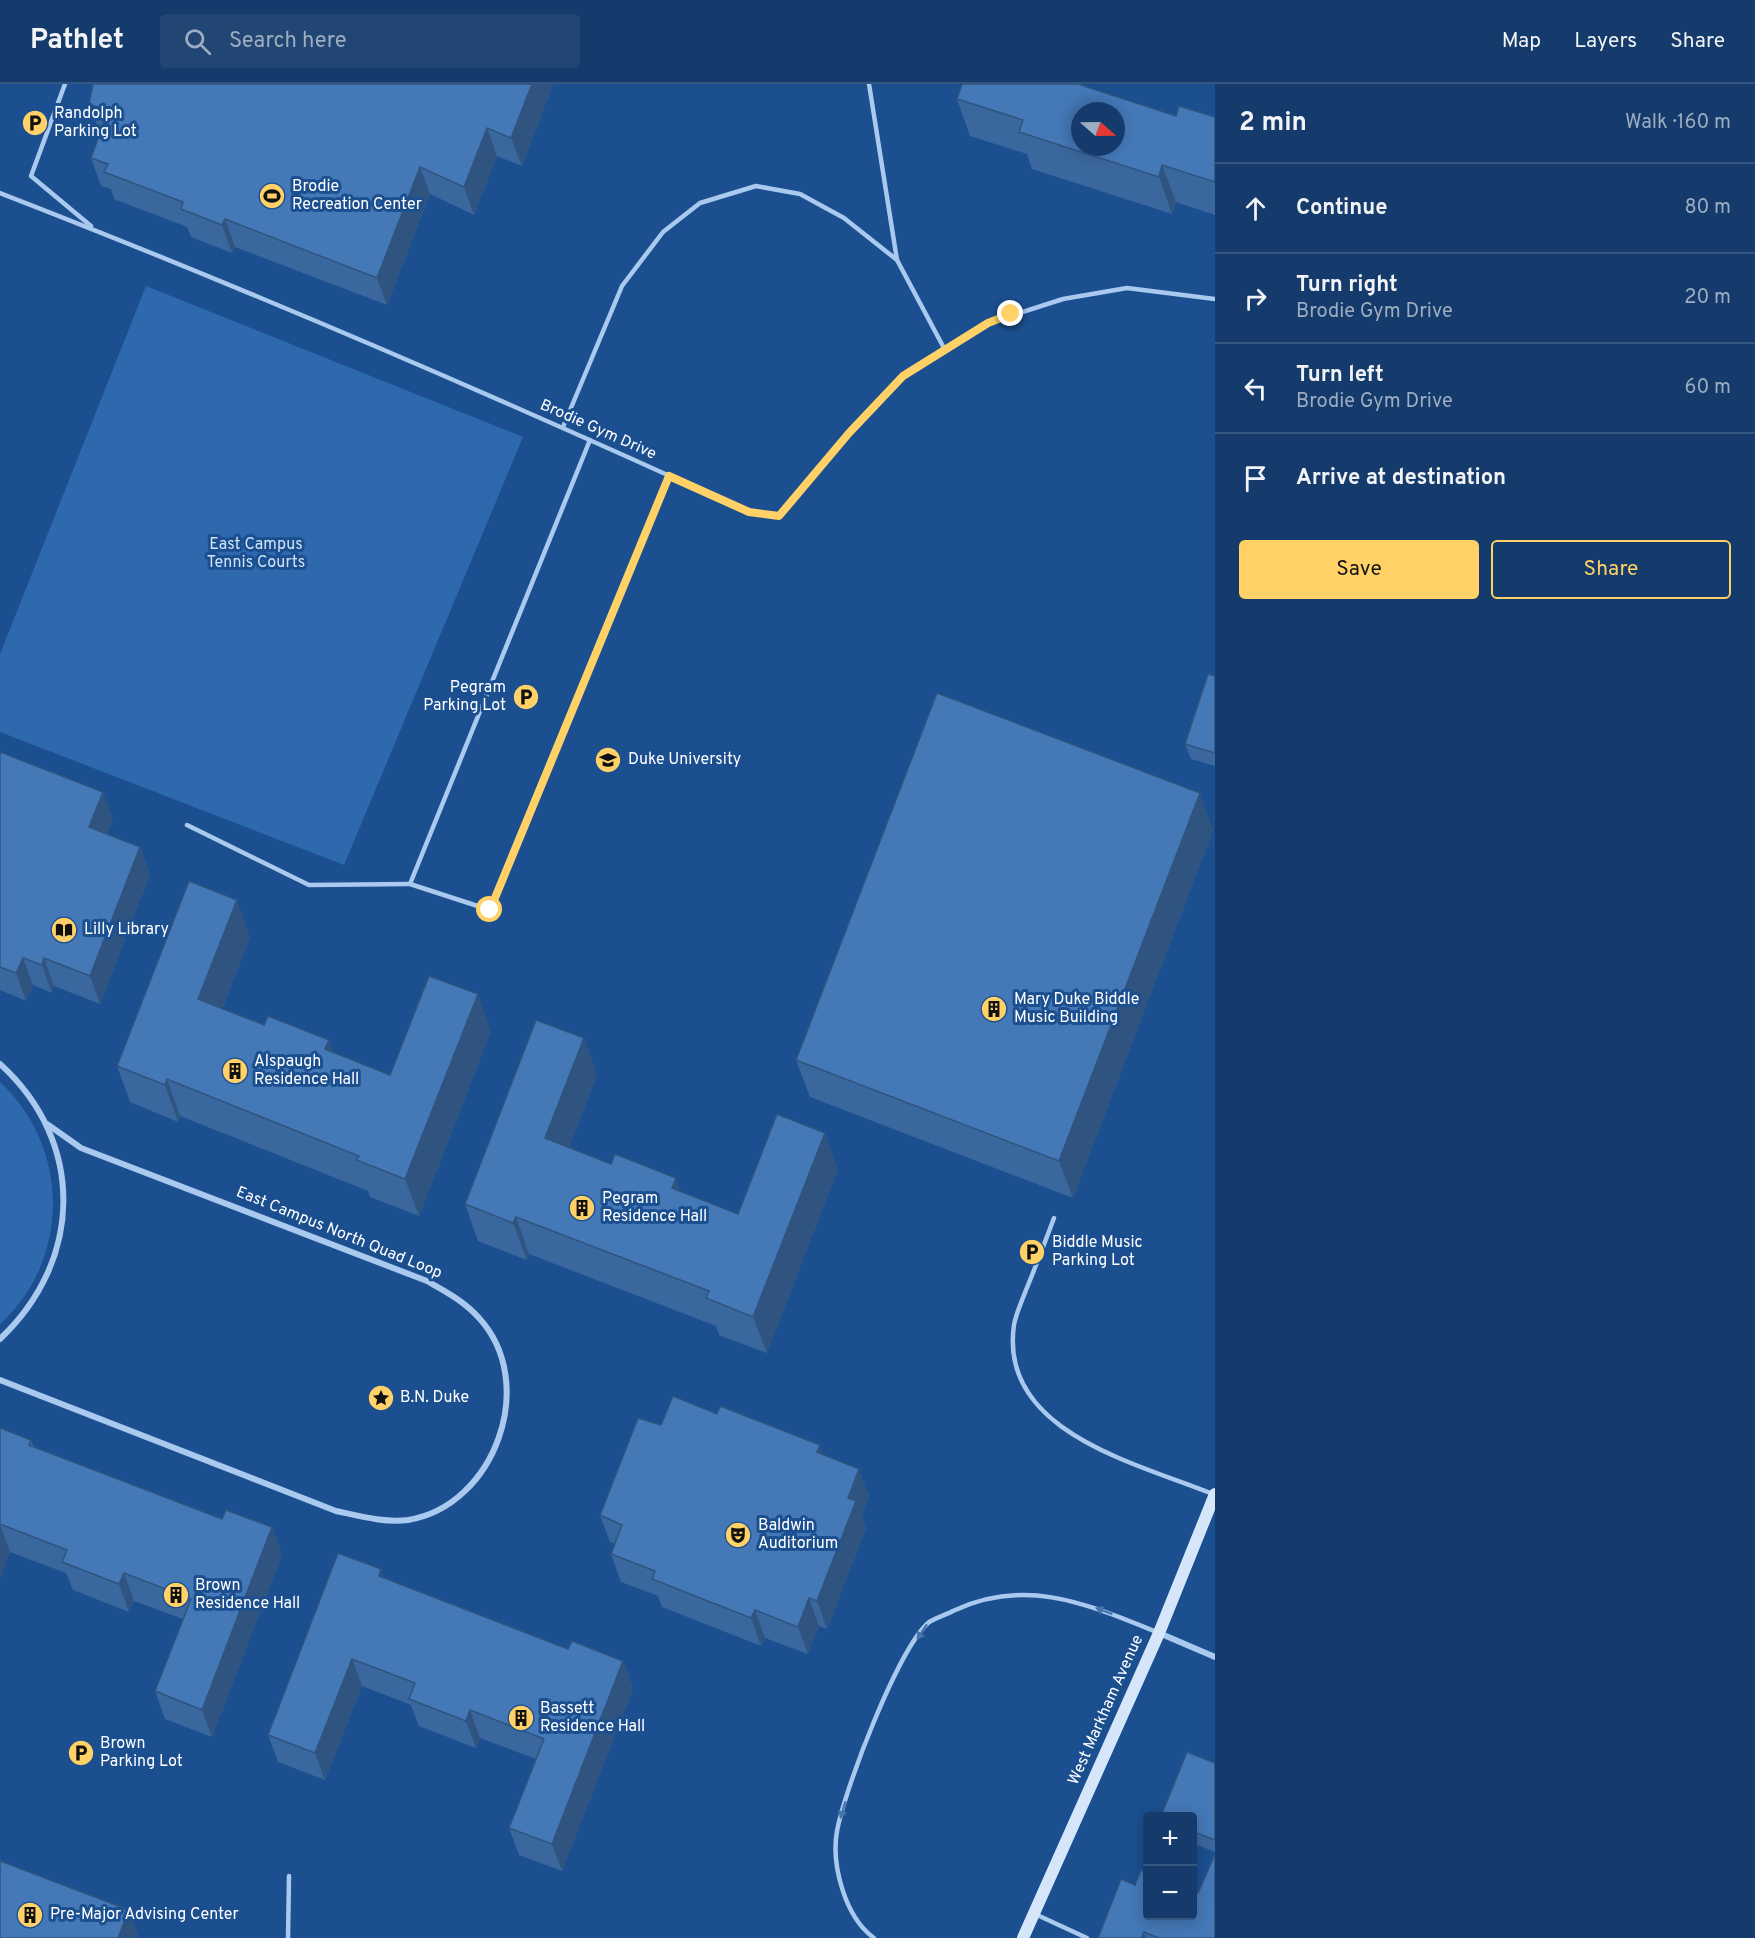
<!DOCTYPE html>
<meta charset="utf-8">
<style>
:root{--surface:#143b6b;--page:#214673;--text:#f1f3f6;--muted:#9dadc1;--line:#33557e;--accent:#ffd166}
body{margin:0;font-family:Overpass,sans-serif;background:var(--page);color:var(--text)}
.controls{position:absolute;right:18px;bottom:18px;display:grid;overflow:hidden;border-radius:6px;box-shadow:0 3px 15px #0003}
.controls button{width:54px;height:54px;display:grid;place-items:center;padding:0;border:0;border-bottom:2px solid var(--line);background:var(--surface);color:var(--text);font:30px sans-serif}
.compass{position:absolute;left:1071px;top:18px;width:54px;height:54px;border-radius:50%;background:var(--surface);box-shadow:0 3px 15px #0003;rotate:110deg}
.stop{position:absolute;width:18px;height:18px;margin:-14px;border:4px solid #ffd166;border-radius:50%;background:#fff}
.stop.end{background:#ffd166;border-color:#fff;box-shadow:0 2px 6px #0008}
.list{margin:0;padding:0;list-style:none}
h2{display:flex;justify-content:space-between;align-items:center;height:78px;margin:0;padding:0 24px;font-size:26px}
h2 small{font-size:20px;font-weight:400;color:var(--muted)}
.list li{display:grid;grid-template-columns:39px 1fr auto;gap:18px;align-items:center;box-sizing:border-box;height:90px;padding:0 24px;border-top:2px solid var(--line)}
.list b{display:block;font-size:22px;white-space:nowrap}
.list p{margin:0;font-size:20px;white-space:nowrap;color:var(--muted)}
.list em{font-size:20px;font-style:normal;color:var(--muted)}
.actions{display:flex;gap:12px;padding:18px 24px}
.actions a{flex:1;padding:14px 0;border:2px solid var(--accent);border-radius:6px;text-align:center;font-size:21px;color:var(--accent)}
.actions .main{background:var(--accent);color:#111}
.icon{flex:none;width:33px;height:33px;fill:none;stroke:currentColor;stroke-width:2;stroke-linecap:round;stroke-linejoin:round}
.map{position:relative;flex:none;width:1215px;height:1854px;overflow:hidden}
header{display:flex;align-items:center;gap:36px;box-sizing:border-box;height:84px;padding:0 30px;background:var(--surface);border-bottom:2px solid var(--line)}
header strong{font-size:28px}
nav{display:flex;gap:33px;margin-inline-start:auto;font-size:21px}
.search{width:420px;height:54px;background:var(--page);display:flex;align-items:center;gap:15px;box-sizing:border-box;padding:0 21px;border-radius:6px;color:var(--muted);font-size:22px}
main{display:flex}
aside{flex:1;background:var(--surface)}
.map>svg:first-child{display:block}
.green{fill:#2e69ad}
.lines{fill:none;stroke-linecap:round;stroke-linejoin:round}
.lane{stroke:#a9c9ee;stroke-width:4.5}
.street{stroke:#a9c9ee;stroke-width:6}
.secondary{stroke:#d6e6fa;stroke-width:12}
.wall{fill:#3a679d}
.shaded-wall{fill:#305480}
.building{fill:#4478b7;stroke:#305480;stroke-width:1.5;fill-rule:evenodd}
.oneway{fill:#4674ac}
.route{stroke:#ffd166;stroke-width:8}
.labels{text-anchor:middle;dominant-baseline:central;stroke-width:6;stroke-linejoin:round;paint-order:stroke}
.poi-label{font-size:16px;fill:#fff;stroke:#1b4f8f;text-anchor:start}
.street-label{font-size:16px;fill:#fff;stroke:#1b4f8f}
.park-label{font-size:16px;fill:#cfe3fa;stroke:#1b4f8f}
</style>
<header>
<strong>Pathlet</strong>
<div class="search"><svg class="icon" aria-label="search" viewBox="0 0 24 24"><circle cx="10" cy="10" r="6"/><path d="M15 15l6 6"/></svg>Search here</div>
<nav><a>Map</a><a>Layers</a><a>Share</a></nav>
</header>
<main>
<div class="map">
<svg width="1215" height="1854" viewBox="0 0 1215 1854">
<rect width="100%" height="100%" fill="#1b4f8f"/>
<g class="green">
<path d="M 146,202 L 523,353 L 344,781 L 0,648 L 0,570 Z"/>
<path d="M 0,998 C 70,1063 71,1176 0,1240 Z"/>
</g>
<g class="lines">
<g class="lane">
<path d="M 65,0 L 31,92 L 91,142"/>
<path d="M 869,0 L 897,176 L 945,266"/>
<path d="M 0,109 C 253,207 502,315 749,428 L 779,432 L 849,349 L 903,292 L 988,239 L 1063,215 L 1127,204 L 1215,215"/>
<path d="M 563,343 L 622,202 L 663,148 L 700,119 L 756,102 L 800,110 L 844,134 L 897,176"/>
<path d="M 590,356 L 410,800 L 490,826 L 669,392"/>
<path d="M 187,741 L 309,801 L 410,800"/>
<path d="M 1054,1134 C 1045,1158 1036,1182 1026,1206 C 1022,1217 1016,1229 1014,1241 C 998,1349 1140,1380 1215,1411"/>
<path d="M 1035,1830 L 1087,1854"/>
<path d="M 288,1854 L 289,1792"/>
<path d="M 874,1854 C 845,1833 831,1781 837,1747 C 845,1704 897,1568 928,1539 C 934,1534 946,1531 953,1527 C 1027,1492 1089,1521 1159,1549"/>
</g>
<g class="street">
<path d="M 0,980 C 86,1058 83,1177 0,1255"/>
<path d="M 0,1296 L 336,1427 C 359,1432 385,1439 408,1436 C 495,1422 539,1299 479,1234 C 464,1217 446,1208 427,1197 L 81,1064 L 47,1040"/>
<path d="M 1159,1549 L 1215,1573"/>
</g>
<path class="secondary" d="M 1023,1854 L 1159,1549 L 1215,1410"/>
</g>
<g class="wall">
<path d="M 553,0 L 522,82 L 497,72 L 474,131 L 430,110 L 387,221 L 235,163 L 232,169 L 191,153 L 187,143 L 114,115 L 111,105 L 101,102 L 91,74 L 100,48 L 99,47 L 89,20 Z"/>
<path d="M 957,15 L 1176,32 L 1215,33 L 1215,131 L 1176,118 L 1172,130 L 1032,85 L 1027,70 L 970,52 Z"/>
<path d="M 1215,592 L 1215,682 L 1191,675 L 1185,660 Z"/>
<path d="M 0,668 L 113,735 L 107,750 L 140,763 L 150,790 L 100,920 L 54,902 L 52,909 L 33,901 L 26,917 L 0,906 Z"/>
<path d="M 1213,746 L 1073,1114 L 810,1013 L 796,976 Z"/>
<path d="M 250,853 L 222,925 L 264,941 L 329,956 L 333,968 L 390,991 L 491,947 L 419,1132 L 370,1113 L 368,1107 L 180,1032 L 178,1038 L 130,1018 L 117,982 Z"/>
<path d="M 597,991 L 569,1063 L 611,1080 L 738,1130 L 838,1085 L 767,1269 L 719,1251 L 716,1242 L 529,1170 L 527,1176 L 478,1157 L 465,1120 Z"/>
<path d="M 717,1330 L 823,1371 L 869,1412 L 862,1432 L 866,1444 L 827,1545 L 819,1542 L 808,1570 L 765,1554 L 761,1562 L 662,1523 L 658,1512 L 621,1498 L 611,1470 L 615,1460 L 610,1458 L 600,1431 L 661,1341 Z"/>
<path d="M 0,1344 L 31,1356 L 34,1363 L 222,1435 L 272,1443 L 282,1471 L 212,1653 L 165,1635 L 155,1607 L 183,1535 L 134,1517 L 129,1528 L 73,1506 L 66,1489 L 10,1468 L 0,1495 Z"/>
<path d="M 385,1494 L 568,1565 L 623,1577 L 633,1605 L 562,1787 L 519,1771 L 509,1744 L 536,1675 L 480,1654 L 476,1664 L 419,1642 L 411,1621 L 362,1602 L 325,1696 L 278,1678 L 268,1651 Z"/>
<path d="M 1215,1679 L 1215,1768 L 1192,1759 L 1192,1732 Z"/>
<path d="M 1135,1801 L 1198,1809 L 1215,1854 L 1098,1854 Z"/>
</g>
<g class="shaded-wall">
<path d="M 532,0 L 553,0 L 522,82 L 511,54 Z"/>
<path d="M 487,44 L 497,72 L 474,131 L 464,103 Z"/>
<path d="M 1162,81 L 1176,118 L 1172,130 L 1159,93 Z"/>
<path d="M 420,83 L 430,110 L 387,221 L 377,194 Z"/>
<path d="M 225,135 L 235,163 L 232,169 L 222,141 Z"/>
<path d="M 103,708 L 113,735 L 99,770 L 89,743 Z"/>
<path d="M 1200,709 L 1213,746 L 1073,1114 L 1059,1077 Z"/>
<path d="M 140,763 L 150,790 L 100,920 L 90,892 Z"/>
<path d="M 237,816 L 250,853 L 211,952 L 198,915 Z"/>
<path d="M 23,874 L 33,901 L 26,917 L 16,889 Z"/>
<path d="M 44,874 L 54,902 L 52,909 L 42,881 Z"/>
<path d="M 478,910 L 491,947 L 419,1132 L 405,1095 Z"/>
<path d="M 584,954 L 597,991 L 558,1091 L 545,1054 Z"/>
<path d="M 329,956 L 342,993 L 325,965 Z"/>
<path d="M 167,995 L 180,1032 L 178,1038 L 165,1001 Z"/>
<path d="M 825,1049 L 838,1085 L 767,1269 L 753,1233 Z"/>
<path d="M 676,1094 L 689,1131 L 672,1104 Z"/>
<path d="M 516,1133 L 529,1170 L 527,1176 L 513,1139 Z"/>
<path d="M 820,1361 L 830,1389 L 817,1368 Z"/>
<path d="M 859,1385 L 869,1412 L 862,1432 L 866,1444 L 827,1545 L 817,1517 L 848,1414 Z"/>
<path d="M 0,1440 L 10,1468 L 0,1495 Z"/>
<path d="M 272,1443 L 282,1471 L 212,1653 L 202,1626 Z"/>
<path d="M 381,1485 L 392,1513 L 379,1492 Z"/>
<path d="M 124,1489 L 134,1517 L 129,1528 L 119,1500 Z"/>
<path d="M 809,1514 L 819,1542 L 808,1570 L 798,1543 Z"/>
<path d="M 755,1526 L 765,1554 L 761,1562 L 751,1534 Z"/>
<path d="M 352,1575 L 362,1602 L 325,1696 L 315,1669 Z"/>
<path d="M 623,1577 L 633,1605 L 562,1787 L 552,1760 Z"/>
<path d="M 470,1626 L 480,1654 L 476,1664 L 466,1637 Z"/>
<path d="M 129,1826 L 139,1854 L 118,1854 Z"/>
<path d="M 1144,1848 L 1146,1854 L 1141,1854 Z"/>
</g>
<g class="building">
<path d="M 93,0 L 532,0 L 511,54 L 487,44 L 464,103 L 420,83 L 377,194 L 225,135 L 222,141 L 181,125 L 183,118 L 104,88 L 108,80 L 91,74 L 108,27 L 89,20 Z"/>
<path d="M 962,0 L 1078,0 L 1176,32 L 1179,22 L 1215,33 L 1215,98 L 1162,81 L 1159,93 L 1019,48 L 1023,36 L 957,15 ZM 1080,27 L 1116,27 L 1116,63 L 1080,63 Z"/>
<path d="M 1208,590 L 1215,592 L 1215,669 L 1185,660 Z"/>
<path d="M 937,609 L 1200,709 L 1059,1077 L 796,976 Z"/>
<path d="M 0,668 L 103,708 L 89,743 L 140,763 L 90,892 L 44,874 L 42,881 L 23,874 L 16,889 L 0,883 Z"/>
<path d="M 189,797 L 237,816 L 198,915 L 264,941 L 268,932 L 329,956 L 325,965 L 390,991 L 429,892 L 478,910 L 405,1095 L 356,1076 L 359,1072 L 167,995 L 165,1001 L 117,982 Z"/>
<path d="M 536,936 L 584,954 L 545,1054 L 611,1080 L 615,1070 L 676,1094 L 672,1104 L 738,1130 L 777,1030 L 825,1049 L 753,1233 L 706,1214 L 709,1207 L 516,1133 L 513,1139 L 465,1120 Z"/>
<path d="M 673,1312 L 717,1330 L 720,1322 L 820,1361 L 817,1368 L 859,1385 L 848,1414 L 856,1417 L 817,1517 L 809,1514 L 798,1543 L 755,1526 L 751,1534 L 652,1495 L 655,1487 L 611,1470 L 622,1441 L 600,1431 L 638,1334 L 661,1341 Z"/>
<path d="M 0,1344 L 31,1356 L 29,1361 L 222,1435 L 226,1426 L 272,1443 L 202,1626 L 155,1607 L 191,1515 L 124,1489 L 119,1500 L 62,1478 L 67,1466 L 0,1440 L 0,1441 Z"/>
<path d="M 338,1469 L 381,1485 L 379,1492 L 568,1565 L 572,1557 L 623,1577 L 552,1760 L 509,1744 L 544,1655 L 470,1626 L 466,1637 L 409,1615 L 415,1599 L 352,1575 L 315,1669 L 268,1651 Z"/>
<path d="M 1187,1668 L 1215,1679 L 1215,1756 L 1192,1747 L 1192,1732 L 1161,1732 Z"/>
<path d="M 1215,1770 L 1215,1854 L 1159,1854 L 1144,1848 L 1141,1854 L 1098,1854 L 1121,1795 L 1135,1801 L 1141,1786 L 1148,1788 L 1148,1832 L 1192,1832 L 1192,1806 L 1198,1809 Z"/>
<path d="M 0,1777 L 129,1826 L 118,1854 L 0,1854 Z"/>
</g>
<defs><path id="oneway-solid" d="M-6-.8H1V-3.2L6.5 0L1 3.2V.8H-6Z" transform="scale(1.5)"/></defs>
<g class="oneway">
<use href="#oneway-solid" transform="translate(1104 1527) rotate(-159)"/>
<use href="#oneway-solid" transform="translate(922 1548) rotate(124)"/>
<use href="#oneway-solid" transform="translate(843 1726) rotate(107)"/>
</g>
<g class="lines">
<path class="route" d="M 490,826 L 669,392 L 749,428 L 779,432 L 849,349 L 903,292 L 988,239 L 1011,230"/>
</g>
<defs>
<g id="parking-disc" transform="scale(1.35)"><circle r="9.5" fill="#ffd166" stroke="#1b4f8f"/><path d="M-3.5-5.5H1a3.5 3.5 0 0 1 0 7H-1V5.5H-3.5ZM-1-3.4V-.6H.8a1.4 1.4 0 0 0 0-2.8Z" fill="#111"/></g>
<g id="stadium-disc" transform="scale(1.35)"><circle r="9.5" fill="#ffd166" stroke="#1b4f8f"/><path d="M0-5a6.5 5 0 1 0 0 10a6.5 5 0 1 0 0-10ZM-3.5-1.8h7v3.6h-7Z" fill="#111"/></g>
<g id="university-disc" transform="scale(1.35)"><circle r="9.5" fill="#ffd166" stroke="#1b4f8f"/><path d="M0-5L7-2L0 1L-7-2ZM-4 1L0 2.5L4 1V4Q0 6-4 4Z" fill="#111"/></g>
<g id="library-disc" transform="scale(1.35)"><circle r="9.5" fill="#ffd166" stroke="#1b4f8f"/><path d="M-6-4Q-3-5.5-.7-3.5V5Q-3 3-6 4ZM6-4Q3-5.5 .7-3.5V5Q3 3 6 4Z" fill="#111"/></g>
<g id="building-disc" transform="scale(1.35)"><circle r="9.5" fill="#ffd166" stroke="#1b4f8f"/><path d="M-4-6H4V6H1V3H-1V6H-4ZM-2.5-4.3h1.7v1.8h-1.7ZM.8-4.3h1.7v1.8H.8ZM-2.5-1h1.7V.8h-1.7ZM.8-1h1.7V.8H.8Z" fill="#111"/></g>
<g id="sight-disc" transform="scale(1.35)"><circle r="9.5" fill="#ffd166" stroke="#1b4f8f"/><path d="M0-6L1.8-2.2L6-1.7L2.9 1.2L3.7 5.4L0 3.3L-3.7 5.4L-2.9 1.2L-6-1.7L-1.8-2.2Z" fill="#111"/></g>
<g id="theatre-disc" transform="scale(1.35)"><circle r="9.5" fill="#ffd166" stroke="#1b4f8f"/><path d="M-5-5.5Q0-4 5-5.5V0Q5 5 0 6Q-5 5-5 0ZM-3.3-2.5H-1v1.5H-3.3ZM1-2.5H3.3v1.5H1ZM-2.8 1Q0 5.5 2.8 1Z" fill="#111"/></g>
</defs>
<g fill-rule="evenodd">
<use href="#parking-disc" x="35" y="39"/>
<use href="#stadium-disc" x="272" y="112"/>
<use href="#parking-disc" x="526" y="613"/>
<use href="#university-disc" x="608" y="676"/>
<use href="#library-disc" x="64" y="846"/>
<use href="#building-disc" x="994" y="925"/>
<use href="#building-disc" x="235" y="987"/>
<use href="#building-disc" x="582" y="1124"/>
<use href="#parking-disc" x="1032" y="1168"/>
<use href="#sight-disc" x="381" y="1314"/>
<use href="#theatre-disc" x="738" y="1451"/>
<use href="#building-disc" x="176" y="1511"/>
<use href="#building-disc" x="521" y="1634"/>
<use href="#parking-disc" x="81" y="1669"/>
<use href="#building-disc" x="30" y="1831"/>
</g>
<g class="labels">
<g class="poi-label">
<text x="54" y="30">Randolph<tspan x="54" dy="18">Parking Lot</tspan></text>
<text x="292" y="103">Brodie<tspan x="292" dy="18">Recreation Center</tspan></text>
<text x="506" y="604" text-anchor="end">Pegram<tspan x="506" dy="18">Parking Lot</tspan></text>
<text x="628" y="676">Duke University</text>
<text x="84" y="846">Lilly Library</text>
<text x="1014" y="916">Mary Duke Biddle<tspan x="1014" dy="18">Music Building</tspan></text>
<text x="254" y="978">Alspaugh<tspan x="254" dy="18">Residence Hall</tspan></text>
<text x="602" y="1115">Pegram<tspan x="602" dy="18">Residence Hall</tspan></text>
<text x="1052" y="1159">Biddle Music<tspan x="1052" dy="18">Parking Lot</tspan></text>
<text x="400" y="1314">B.N. Duke</text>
<text x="758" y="1442">Baldwin<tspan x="758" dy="18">Auditorium</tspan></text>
<text x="195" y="1502">Brown<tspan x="195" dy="18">Residence Hall</tspan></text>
<text x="540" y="1625">Bassett<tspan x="540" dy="18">Residence Hall</tspan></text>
<text x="100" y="1660">Brown<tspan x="100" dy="18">Parking Lot</tspan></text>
<text x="50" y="1831">Pre-Major Advising Center</text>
</g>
<g class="street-label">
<text transform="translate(598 346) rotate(24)">Brodie Gym Drive</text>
<text transform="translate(339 1149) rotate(22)">East Campus North Quad Loop</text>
<text transform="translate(1106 1626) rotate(-66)">West Markham Avenue</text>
</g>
<g class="park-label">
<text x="256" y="461">East Campus<tspan x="256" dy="18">Tennis Courts</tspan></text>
</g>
</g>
</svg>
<div class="controls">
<button>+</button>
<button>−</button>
</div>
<svg class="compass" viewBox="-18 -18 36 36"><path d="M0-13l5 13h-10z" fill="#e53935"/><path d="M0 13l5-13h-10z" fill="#9dadc1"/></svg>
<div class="stop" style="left:490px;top:826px"></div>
<div class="stop end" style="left:1011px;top:230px"></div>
</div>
<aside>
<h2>2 min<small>Walk · 160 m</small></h2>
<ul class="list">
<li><svg class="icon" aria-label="ahead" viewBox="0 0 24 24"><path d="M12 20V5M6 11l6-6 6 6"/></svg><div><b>Continue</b></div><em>80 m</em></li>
<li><svg class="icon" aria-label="right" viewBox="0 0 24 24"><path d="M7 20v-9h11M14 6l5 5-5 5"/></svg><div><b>Turn right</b><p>Brodie Gym Drive</p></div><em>20 m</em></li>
<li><svg class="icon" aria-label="left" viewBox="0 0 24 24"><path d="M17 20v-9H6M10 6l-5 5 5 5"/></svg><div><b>Turn left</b><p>Brodie Gym Drive</p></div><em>60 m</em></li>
<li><svg class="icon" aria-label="arrive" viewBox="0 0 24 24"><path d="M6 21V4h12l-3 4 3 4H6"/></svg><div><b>Arrive at destination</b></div></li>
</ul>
<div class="actions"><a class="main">Save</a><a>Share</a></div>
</aside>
</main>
